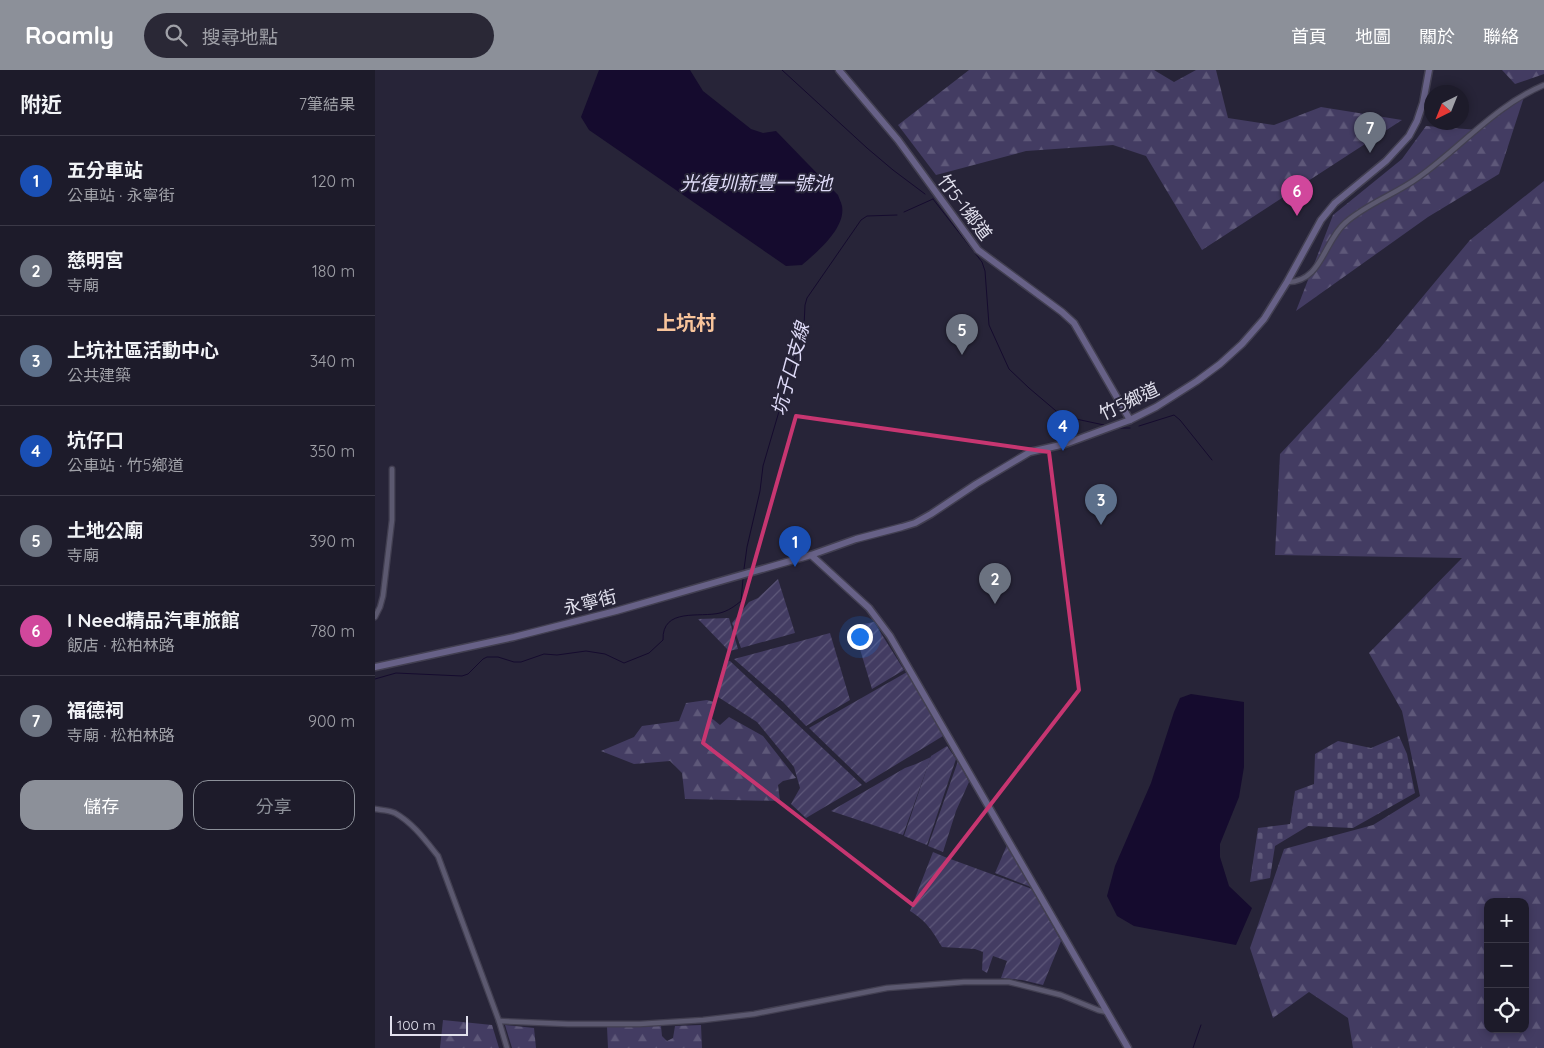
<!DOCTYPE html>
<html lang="zh-TW">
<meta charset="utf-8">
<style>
:root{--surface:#1d1b2a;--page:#2a2836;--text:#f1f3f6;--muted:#a0a1a8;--line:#3b3947;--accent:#8c9099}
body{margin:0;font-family:Quicksand,"Noto Sans TC",sans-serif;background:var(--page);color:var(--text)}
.controls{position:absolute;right:15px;bottom:15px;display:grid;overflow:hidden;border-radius:10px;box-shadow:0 2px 8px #0003}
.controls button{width:45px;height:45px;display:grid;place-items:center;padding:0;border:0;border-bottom:1px solid var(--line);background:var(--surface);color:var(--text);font:25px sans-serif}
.compass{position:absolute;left:1049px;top:15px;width:45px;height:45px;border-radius:50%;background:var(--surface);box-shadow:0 2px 8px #0003;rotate:223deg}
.scale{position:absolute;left:15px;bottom:12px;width:78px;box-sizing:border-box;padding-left:5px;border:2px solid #e2e1ee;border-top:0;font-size:14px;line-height:18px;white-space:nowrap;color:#e2e1ee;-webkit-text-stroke:4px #272438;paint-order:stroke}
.you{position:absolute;left:484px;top:566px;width:18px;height:18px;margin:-12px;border:4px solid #fff;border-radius:50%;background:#1a73e8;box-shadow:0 0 0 8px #1a73e833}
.badge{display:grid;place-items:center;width:32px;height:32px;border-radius:50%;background:var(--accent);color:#fff;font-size:16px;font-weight:700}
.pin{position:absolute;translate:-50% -41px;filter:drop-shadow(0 1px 2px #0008)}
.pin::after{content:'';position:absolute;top:26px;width:18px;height:15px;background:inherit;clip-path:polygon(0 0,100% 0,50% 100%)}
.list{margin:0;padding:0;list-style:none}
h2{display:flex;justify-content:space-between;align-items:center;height:65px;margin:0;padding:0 20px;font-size:21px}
h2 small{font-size:16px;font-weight:400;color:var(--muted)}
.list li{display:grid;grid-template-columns:32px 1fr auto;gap:15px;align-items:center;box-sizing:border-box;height:90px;padding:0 20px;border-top:1px solid var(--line)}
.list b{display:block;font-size:19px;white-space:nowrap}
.list p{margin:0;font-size:16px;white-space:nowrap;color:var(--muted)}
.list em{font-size:16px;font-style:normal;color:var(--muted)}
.actions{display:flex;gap:10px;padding:15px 20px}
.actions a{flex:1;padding:11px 0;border:1px solid var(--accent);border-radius:15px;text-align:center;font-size:18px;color:var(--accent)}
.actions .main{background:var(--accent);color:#fff}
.icon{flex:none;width:28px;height:28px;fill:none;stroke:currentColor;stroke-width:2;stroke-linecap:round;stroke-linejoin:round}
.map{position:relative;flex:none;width:1169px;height:978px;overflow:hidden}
header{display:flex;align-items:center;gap:30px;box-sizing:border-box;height:70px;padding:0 25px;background:var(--accent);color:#fff}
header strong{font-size:24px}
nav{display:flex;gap:28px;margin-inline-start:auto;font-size:18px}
.search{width:350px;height:45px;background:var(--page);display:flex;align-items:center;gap:12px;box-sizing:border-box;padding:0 18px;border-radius:28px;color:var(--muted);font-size:19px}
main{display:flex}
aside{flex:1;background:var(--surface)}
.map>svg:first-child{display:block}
.forest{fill:url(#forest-firs);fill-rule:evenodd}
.cemetery{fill:url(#cemetery-stones)}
.garden{fill:url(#garden-furrows)}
.water{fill:#150b2e}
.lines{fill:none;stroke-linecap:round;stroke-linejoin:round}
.stream{stroke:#150b2e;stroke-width:1}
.street-casing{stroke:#423f51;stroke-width:7}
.secondary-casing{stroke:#423f51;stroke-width:9}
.street{stroke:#5c5970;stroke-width:4.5}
.secondary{stroke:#676187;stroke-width:6}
.marked{fill:none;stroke:#c73671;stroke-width:4;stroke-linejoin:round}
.labels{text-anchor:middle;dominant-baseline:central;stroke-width:4;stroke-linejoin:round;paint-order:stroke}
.street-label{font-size:18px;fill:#e2e1ee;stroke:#272438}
.water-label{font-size:19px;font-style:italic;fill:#dedaf7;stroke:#272438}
.quarter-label{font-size:20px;font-weight:bold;fill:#f8c49b;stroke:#272438}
</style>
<header>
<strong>Roamly</strong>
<div class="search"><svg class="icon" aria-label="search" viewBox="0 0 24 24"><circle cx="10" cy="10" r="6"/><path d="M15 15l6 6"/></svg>搜尋地點</div>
<nav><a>首頁</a><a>地圖</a><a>關於</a><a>聯絡</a></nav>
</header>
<main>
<aside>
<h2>附近<small>7筆結果</small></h2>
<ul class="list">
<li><span class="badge" style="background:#1a4fb4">1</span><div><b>五分車站</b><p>公車站 · 永寧街</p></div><em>120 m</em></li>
<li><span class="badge" style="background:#6b7280">2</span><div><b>慈明宮</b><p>寺廟</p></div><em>180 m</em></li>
<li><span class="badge" style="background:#5c6f8a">3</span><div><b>上坑社區活動中心</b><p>公共建築</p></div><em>340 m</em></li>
<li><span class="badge" style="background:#1a4fb4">4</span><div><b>坑仔口</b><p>公車站 · 竹5鄉道</p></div><em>350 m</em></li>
<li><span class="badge" style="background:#6b7280">5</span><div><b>土地公廟</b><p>寺廟</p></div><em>390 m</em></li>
<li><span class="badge" style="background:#d1479c">6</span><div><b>I Need精品汽車旅館</b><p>飯店 · 松柏林路</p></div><em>780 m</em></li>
<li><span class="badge" style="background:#6b7280">7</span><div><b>福德祠</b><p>寺廟 · 松柏林路</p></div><em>900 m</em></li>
</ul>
<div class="actions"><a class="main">儲存</a><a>分享</a></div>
</aside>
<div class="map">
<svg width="1169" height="978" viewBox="0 0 1169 978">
<defs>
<pattern id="forest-firs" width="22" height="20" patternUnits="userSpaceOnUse" patternTransform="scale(1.25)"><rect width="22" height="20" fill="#433c62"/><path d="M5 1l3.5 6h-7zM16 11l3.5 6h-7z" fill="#5e5879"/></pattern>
<pattern id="cemetery-stones" width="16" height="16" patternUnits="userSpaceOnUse" patternTransform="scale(1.25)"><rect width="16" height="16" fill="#433c62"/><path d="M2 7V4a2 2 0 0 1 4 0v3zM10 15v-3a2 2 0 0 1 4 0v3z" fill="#5e5879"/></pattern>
<pattern id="garden-furrows" width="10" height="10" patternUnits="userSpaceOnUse" patternTransform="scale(1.25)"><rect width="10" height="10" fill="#433c62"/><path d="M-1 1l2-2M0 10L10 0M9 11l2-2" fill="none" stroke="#5e5879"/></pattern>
</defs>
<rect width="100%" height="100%" fill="#272438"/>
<g class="forest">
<path d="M 594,0 L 779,0 L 799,12 L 821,0 L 841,0 L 853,48 L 899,55 L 946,37 L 1027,50 L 827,180 L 771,86 L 738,75 L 651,81 L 561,105 L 523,55 Z"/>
<path d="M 1127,0 L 1169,0 L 1169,4 L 1140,14 Z"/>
<path d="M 1149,27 L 1124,104 L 1053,147 L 921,241 L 958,145 L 1027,89 L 1051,56 L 1104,60 Z"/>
<path d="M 1169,111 L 1169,978 L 978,978 L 973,948 L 934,922 L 898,948 L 875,878 L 909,779 L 998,755 L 1045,726 L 1027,641 L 994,583 L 1087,488 L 900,485 L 905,384 L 1005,278 L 1095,170 ZM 1113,832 L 1150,832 L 1150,959 L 1113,959 Z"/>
<path d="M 332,630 L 339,632 L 334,646 L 345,655 L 354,647 L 388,666 L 421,708 L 408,711 L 403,715 L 405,731 L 310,729 L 307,703 L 295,691 L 259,694 L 226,681 L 259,667 L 267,656 L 304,651 L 311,633 Z"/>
<path d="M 68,950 L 117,955 L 124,978 L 65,978 Z"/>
<path d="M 130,955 L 159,958 L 161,978 L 137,978 Z"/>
<path d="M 326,955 L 327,978 L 233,978 L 232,957 L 286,956 L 287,966 L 292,971 L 298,968 L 300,956 Z"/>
</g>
<path class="cemetery" d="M 1024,666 L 1032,684 L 1040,723 L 978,758 L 933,756 L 900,776 L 895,808 L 875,812 L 883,758 L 915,754 L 920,721 L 939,714 L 940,684 L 963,671 L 996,678 Z"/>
<g class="garden">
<path d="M 403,509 L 420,563 L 366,578 L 357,553 L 374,532 L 383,528 Z"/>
<path d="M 354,548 L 363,579 L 354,581 L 323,549 Z"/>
<path d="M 499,552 L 529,600 L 497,619 L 478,556 Z"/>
<path d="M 455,563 L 475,630 L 431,656 L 408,632 L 359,589 Z"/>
<path d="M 355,591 L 487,715 L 431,748 L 416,734 L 425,718 L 419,697 L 382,652 L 340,625 L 350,592 Z"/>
<path d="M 532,602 L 551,634 L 568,666 L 491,713 L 434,658 Z"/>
<path d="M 572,676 L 581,689 L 552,775 L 529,766 L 556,686 Z"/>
<path d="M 556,687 L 528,765 L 456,741 L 530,698 L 541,694 Z"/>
<path d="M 583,691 L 594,712 L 581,741 L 568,782 L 553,776 Z"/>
<path d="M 632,775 L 656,817 L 620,803 Z"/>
<path d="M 558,782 L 570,787 L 657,819 L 686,871 L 668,915 L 647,910 L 626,908 L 632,891 L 618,886 L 612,903 L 607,900 L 608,882 L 600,879 L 567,877 C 557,860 551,851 535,841 Z"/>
</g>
<g class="water">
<path d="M 224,0 L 315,0 L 328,21 L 376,59 L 388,63 L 401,61 L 463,125 C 464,128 466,132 467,136 C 471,158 442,182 427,195 L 411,196 L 214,60 L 206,47 Z"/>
<path d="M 816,624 L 869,632 L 869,697 L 864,727 L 845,774 L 845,787 L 854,816 L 877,838 L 861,875 L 759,856 L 742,846 L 732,826 L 740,796 L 776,713 L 799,642 L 805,628 Z"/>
</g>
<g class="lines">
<g class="stream">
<path d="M 407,0 L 492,78 L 518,100 L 550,124"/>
<path d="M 558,129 L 607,192 L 610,201 L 614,255 L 634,299 L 654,318 L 687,346 L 729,355"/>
<path d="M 529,142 L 558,129"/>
<path d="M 764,356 L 799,345 L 805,350 L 837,390"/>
<path d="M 744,358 L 755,358"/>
<path d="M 369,499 L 372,477 L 385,421 L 388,396 L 429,256 L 430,235 L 432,228 L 486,150 L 492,146 L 522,145"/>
<path d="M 0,609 L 21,603 L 87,606 L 93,604 L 108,589 L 112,587 L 123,587 L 139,592 L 146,592 L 169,584 L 182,585 L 211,581 L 230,584 L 249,593 L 274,583 L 288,570 C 287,537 325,548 345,543 C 353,541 360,536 366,531 L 368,509"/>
<path d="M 818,978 L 826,955"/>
</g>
<g class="street-casing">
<g id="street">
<path d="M 912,212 C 946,213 949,171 970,153 C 991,134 1021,124 1044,107 C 1086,77 1121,35 1169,15"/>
<path d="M 0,547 L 5,537 L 8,526 L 17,450 L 17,399"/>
<path d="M 0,739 C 6,740 14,740 20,743 C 38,753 51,771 63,786 L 124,951 L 132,978"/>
<path d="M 124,951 L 193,954 L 265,954 L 328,950 L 379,944 L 512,918 L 589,912 L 634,912 L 686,925 L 723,940 L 732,942"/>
</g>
</g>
<g class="secondary-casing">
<g id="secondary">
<path d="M 464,0 L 523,70 L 603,180 L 687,242 L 699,253 L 755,350"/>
<path d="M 436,485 L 494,538 L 515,566 L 753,978"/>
<path d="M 0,597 L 139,567 L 241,541 L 436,485 L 481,469 L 527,457 L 540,453 L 556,444 L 601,414 L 655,382 L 690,374 L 755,350 L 781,337 L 822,311 L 845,294 L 867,274 L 889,249 L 912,212 L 946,150 L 960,133 L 1011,91 L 1034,66 L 1042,51 L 1048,33 L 1054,0"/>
</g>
</g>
<use href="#street" class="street"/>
<use href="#secondary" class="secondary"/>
</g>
<path class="marked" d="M 421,346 L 674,382 L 704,620 L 538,835 L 328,673 Z"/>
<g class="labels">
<g class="street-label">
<text transform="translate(590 137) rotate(53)">竹5-1鄉道</text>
<text transform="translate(754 331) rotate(-25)">竹5鄉道</text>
<text transform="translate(215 532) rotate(-14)">永寧街</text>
</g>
<g class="water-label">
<text x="381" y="113">光復圳新豐一號池</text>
<text transform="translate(415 299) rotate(-75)">坑子口支線</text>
</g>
<g class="quarter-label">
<text x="311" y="252">上坑村</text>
</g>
</g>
</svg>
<div class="controls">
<button>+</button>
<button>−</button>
<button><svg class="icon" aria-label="locate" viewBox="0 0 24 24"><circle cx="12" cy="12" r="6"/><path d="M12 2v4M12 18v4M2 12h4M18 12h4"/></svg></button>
</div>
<svg class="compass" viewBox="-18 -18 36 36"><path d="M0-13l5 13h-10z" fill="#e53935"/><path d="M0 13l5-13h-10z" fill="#a0a1a8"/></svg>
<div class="scale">100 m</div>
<div class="you"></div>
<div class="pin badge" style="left:420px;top:497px;background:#1a4fb4">1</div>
<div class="pin badge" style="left:620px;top:534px;background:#6b7280">2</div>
<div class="pin badge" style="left:726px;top:455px;background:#5c6f8a">3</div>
<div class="pin badge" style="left:688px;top:381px;background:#1a4fb4">4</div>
<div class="pin badge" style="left:587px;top:285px;background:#6b7280">5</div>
<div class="pin badge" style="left:922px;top:146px;background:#d1479c">6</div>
<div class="pin badge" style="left:995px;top:83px;background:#6b7280">7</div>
</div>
</main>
